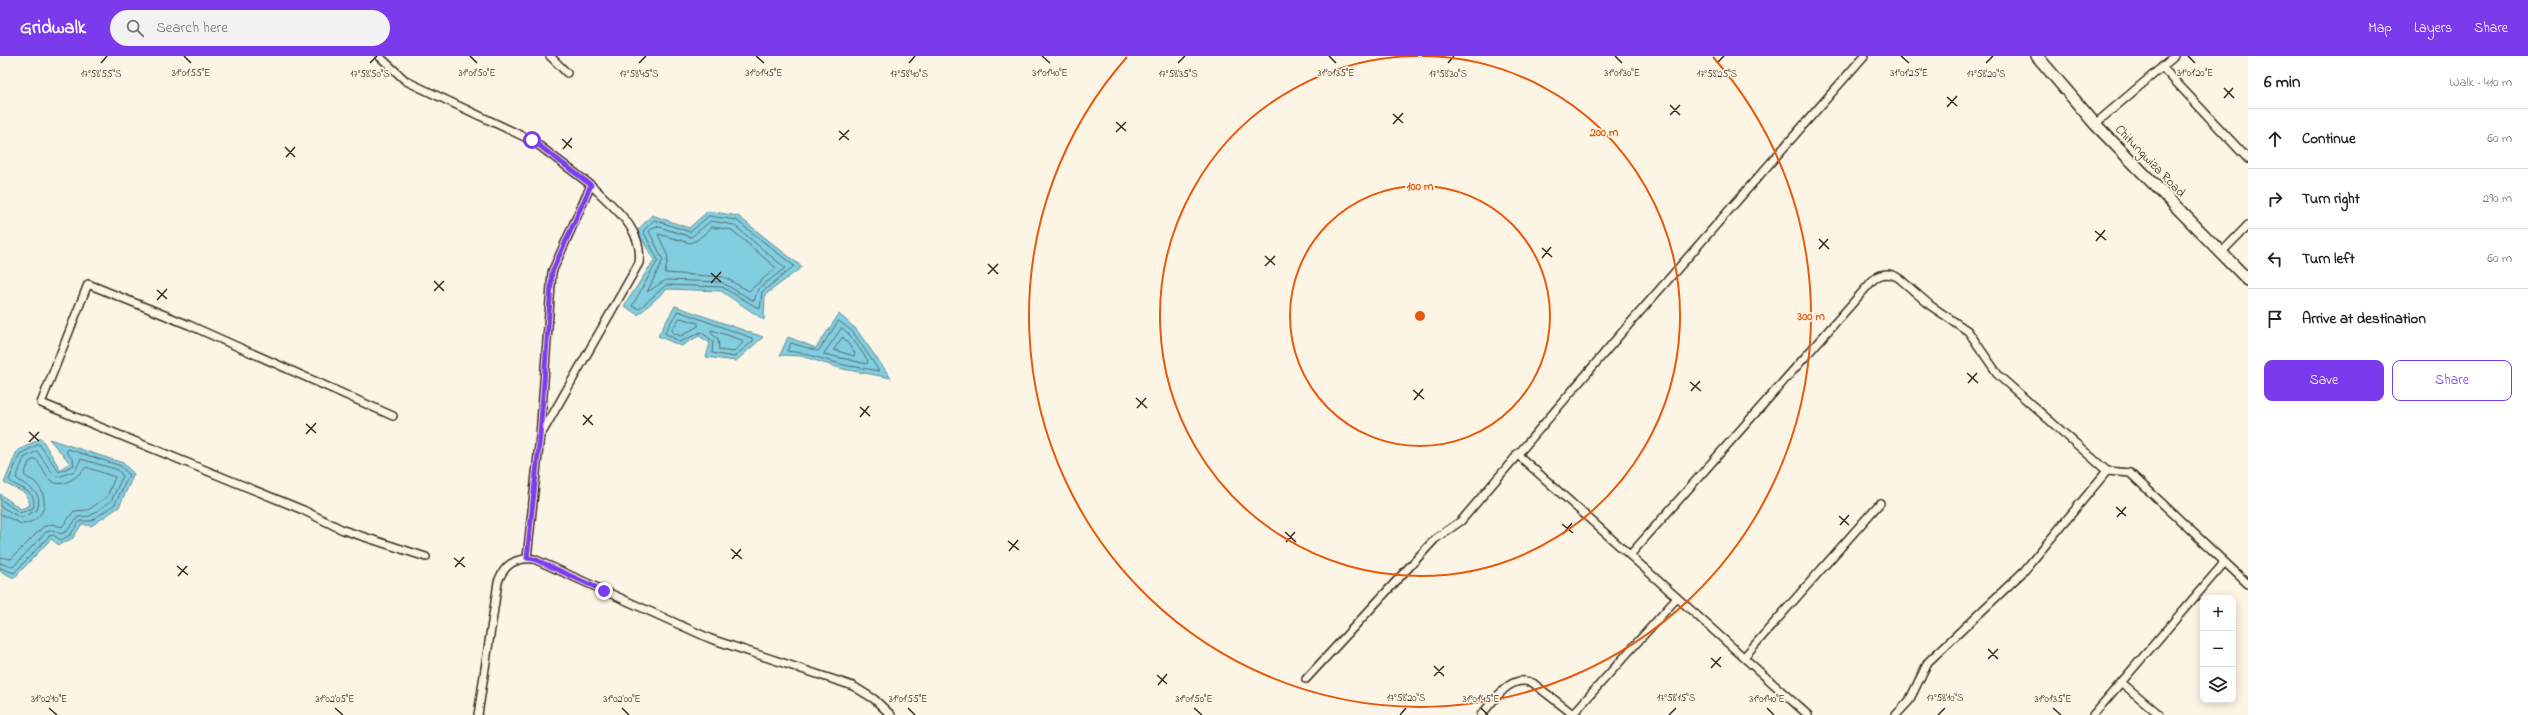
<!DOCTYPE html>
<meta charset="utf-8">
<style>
:root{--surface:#fff;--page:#f2f2f2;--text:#202124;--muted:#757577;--line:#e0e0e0;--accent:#7c3aed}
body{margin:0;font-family:"Indie Flower",sans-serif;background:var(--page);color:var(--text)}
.controls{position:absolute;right:12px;bottom:12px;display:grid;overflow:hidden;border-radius:8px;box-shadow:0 2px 10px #0003}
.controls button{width:36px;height:36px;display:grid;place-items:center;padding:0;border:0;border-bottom:1px solid var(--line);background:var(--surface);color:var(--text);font:20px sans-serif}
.stop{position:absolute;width:12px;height:12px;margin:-9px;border:3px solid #7c3aed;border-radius:50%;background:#fff}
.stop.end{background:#7c3aed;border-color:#fff;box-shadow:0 1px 4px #0008}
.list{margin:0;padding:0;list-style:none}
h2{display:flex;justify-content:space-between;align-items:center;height:52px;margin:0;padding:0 16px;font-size:17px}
h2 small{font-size:13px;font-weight:400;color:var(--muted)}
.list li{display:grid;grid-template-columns:26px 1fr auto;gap:12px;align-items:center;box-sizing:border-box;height:60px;padding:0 16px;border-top:1px solid var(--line)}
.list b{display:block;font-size:15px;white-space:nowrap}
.list em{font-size:13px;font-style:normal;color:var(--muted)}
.actions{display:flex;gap:8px;padding:12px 16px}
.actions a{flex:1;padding:9px 0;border:1px solid var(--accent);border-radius:8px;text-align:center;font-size:14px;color:var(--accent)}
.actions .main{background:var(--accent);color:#fff}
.icon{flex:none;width:22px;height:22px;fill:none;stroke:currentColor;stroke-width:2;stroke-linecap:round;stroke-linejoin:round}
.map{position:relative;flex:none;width:2248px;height:659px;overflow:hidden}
header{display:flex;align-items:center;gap:24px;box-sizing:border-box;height:56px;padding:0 20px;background:var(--accent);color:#fff}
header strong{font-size:19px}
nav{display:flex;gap:22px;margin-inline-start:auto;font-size:14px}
.search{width:280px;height:36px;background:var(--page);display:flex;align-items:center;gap:10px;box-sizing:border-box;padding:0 14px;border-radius:22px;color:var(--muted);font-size:15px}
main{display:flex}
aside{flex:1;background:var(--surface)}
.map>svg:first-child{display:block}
.water{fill:#81cee0;stroke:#658c92}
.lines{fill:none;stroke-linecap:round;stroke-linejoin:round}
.shore{stroke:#576c6c;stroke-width:1}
.street-casing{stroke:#3b2a1e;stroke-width:10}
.primary-casing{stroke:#3b2a1e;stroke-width:14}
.street{stroke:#fcf5e5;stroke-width:7}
.primary{stroke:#fcf5e5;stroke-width:11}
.route{stroke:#7c3aed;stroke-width:5}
.ticks{fill:none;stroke:#3b2a1e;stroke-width:1.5}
.ring{fill:none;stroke:#e8590c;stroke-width:2}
.labels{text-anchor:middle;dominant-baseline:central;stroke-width:3.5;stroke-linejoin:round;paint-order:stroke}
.street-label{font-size:13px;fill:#3b2a1e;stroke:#fcf5e5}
.ticks-label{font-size:10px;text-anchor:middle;fill:#3b2a1e;stroke:#fcf5e5;stroke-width:3.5;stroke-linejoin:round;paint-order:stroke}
.centre{fill:#e8590c;stroke:#fcf5e5;stroke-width:2}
.ring-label{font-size:12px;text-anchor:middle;font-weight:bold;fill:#e8590c;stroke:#fcf5e5;stroke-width:3.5;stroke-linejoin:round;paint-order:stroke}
</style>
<header>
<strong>Gridwalk</strong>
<div class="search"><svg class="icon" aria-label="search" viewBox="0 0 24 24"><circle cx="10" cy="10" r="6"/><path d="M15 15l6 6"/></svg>Search here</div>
<nav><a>Map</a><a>Layers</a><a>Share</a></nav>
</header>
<main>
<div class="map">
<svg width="2248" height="659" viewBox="0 0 2248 659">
<rect width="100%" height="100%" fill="#fcf5e5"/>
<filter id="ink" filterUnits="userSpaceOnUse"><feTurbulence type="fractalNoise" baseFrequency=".025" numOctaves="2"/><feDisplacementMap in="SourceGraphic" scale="8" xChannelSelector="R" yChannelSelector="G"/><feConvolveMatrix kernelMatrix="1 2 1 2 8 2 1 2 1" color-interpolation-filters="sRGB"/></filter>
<g filter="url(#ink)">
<g class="water">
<path d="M 708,155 L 738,160 L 802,211 L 765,239 L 764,264 L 721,235 L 667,233 L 638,259 L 624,250 L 654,204 L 637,175 L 652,159 L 689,172 Z"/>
<path d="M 675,250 L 763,281 L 736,305 L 706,301 L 710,287 L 699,280 L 681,290 L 658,280 Z"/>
<path d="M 839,258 L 856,273 L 891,322 L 843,313 L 801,300 L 780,299 L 788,281 L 816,292 Z"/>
<path d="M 41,382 L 60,413 L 70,407 L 49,383 L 123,407 L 134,418 L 119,451 L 91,470 L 82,468 L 73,482 L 59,489 L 51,483 L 14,522 L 0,515 L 0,438 L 21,453 L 30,449 L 25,437 L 4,427 L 17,395 Z"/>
</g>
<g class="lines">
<g class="shore">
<path d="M 709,160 L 736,164 L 794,210 L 762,236 L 760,253 L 722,231 L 666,229 L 639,253 L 632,250 L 658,204 L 643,175 L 654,164 L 690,176 Z"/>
<path d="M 711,165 L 734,169 L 785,212 L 758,233 L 754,245 L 721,226 L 666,224 L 647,236 L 663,204 L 649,175 L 656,170 L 691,181 Z"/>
<path d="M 713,171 L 732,174 L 776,212 L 749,235 L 724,221 L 665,217 L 668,201 L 658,178 L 690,187 L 697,184 Z"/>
<path d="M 678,255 L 752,282 L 753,285 L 734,301 L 712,297 L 713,285 L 701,276 L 680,286 L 665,277 Z"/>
<path d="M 680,262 L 698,267 L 698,270 L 681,280 L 673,277 L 672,274 Z"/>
<path d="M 839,265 L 853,276 L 879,315 L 844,309 L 802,297 L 787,295 L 791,287 L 818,295 Z"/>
<path d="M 842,272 L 850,279 L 868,305 L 867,308 L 824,298 Z"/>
<path d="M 712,274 L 742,284 L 743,287 L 733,296 L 719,294 L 718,283 L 711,277 Z"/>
<path d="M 843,281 L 855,297 L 854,300 L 834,294 Z"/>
<path d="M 0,443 L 20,457 L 33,452 C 39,434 17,433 9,424 L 20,398 L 39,388 L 59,416 L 74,409 L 73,404 L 66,396 L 68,393 L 121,410 L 129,419 L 115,448 L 91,465 L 80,465 L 70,479 L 61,484 L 53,479 L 49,480 L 14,517 L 0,512"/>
<path d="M 0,450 L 21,462 L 37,454 C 45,434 24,430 16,422 L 24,402 L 37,395 L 53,418 L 58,421 L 75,415 L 81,403 L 118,414 L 123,420 L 111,445 L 90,460 L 78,461 L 67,475 L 61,478 L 53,474 L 46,476 L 13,511 L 0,507"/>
<path d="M 0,458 L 22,468 C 44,465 51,446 37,428 C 34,424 28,423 24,419 L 29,406 L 35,403 C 39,405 42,413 45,418 C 58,438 76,422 86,411 L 115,421 L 107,441 L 88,454 L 74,455 L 62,471 L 52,468 L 43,471 L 11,503 L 0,501"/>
</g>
<g class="street-casing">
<g id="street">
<path d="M 379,0 L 406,25 L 533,85 L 591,129 L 552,216 L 540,380 L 527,502"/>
<path d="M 550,0 L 567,17"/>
<path d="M 2162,11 L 2248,103"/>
<path d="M 2095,68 L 2175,0"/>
<path d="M 2220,198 L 2248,169"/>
<path d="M 393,360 L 189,269 L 88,228 L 41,347 L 303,454 L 343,474 L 426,501"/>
<path d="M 542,377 L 639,207 C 644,173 613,151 591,129"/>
<path d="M 1517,398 L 1808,659"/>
<path d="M 1630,499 L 1873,224 C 1881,217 1890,216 1900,223 L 1931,250 L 1968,275 L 1999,320 L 2107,415"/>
<path d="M 1744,601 L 1880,447"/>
<path d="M 1306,623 L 1435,483 L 1461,465 L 1618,281 L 1864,0"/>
<path d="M 2122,627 L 2160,659"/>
<path d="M 1573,658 L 1677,542"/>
<path d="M 478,659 L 498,526 C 504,509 515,501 534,503 L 711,583 L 853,630 L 874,643 L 891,659"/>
<path d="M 1481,659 C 1495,644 1510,617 1533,627 L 1574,659"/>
<path d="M 1896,659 L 1909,645 L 1928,606 L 2024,515 L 2107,415 L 2130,417 L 2248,528"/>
<path d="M 2093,659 L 2224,507"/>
</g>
</g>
<g class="primary-casing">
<path id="primary" d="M 2037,0 L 2095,68 L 2248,224"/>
</g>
<use href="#street" class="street"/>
<use href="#primary" class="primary"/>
</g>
</g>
<g class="lines" filter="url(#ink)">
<path class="route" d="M 532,84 L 591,129 L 552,216 L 540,380 L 527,502 L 534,503 L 604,535"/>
</g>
<path class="ticks" d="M 184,0 L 191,7M 470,0 L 477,7M 756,0 L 764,7M 1042,0 L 1050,7M 1329,0 L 1336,7M 1615,0 L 1622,7M 1901,0 L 1909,7M 2188,0 L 2195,7M 101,7 L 107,0M 370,7 L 377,0M 639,7 L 646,0M 909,7 L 915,0M 1178,7 L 1185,0M 1448,7 L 1454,0M 1717,7 L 1724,0M 1986,7 L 1993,0M 2224,32 L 2234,42M 1947,41 L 1957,50M 2224,42 L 2233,32M 1670,49 L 1680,59M 1947,51 L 1957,40M 1393,58 L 1403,67M 1670,59 L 1680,49M 1116,66 L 1126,75M 1393,68 L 1403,57M 839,75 L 849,84M 1116,76 L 1126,66M 562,83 L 572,92M 839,84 L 849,74M 285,91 L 295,101M 563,93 L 572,82M 286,101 L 295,91M 2095,175 L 2106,184M 1819,183 L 1829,193M 2096,185 L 2105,174M 1542,192 L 1552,201M 1819,193 L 1828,183M 1265,200 L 1275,209M 1542,202 L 1551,191M 988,208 L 998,218M 1265,210 L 1275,200M 711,217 L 721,226M 988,218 L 998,208M 434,225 L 444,235M 711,227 L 721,216M 157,234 L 167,243M 434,235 L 444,225M 157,244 L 167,233M 1967,317 L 1978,327M 1690,326 L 1701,335M 1968,327 L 1977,317M 1413,334 L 1424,343M 1691,335 L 1700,325M 1136,342 L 1147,352M 1414,344 L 1423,333M 860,351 L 870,360M 1137,352 L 1146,342M 583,359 L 593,369M 860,361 L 869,350M 306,368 L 316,377M 583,369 L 592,359M 29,376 L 39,385M 306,378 L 316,367M 29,386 L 39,376M 2116,451 L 2126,460M 1839,460 L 1849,469M 2117,461 L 2126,451M 1562,468 L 1573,477M 1840,469 L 1849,459M 1285,476 L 1296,486M 1563,478 L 1572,467M 1008,485 L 1019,494M 1286,486 L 1295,476M 731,493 L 742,503M 1009,495 L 1018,484M 454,502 L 465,511M 732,503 L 741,493M 177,510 L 188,519M 455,511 L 464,501M 178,520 L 187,510M 1988,593 L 1998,603M 1711,602 L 1721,611M 1988,603 L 1998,593M 1434,610 L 1444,620M 1711,612 L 1721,601M 1157,619 L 1167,628M 1434,620 L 1444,610M 1158,629 L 1167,618M 49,652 L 57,659M 335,652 L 343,659M 622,652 L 629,659M 908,652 L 915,659M 1194,652 L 1202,659M 1481,652 L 1488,659M 1767,652 L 1774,659M 2053,652 L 2061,659M 1400,659 L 1406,652M 1669,659 L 1676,652M 1938,659 L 1945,652"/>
<g class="ring">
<circle cx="1420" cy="260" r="130"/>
<path d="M1422 0A260 260 0 1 1 1418 0"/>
<path d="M1713 1A391 391 0 1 1 1127 1"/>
</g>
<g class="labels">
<g class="street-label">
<text transform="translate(2150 105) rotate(46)">Chitungwiza Road</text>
</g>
</g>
<g class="ticks-label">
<text x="1909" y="20">31°01'25"E</text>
<text x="2195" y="20">31°01'20"E</text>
<text x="191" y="20">31°01'55"E</text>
<text x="477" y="20">31°01'50"E</text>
<text x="764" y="20">31°01'45"E</text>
<text x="1050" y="20">31°01'40"E</text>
<text x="1336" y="20">31°01'35"E</text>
<text x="1622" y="20">31°01'30"E</text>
<text x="370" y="21">17°58'50"S</text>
<text x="639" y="21">17°58'45"S</text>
<text x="909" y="21">17°58'40"S</text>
<text x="1178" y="21">17°58'35"S</text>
<text x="1448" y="21">17°58'30"S</text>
<text x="1717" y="21">17°58'25"S</text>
<text x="1986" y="21">17°58'20"S</text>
<text x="101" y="21">17°58'55"S</text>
<text x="1406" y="645">17°58'20"S</text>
<text x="1676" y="645">17°58'15"S</text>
<text x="1945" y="645">17°58'10"S</text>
<text x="49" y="646">31°02'10"E</text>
<text x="335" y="646">31°02'05"E</text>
<text x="622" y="646">31°02'00"E</text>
<text x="908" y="646">31°01'55"E</text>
<text x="1194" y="646">31°01'50"E</text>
<text x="1481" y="646">31°01'45"E</text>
<text x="1767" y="646">31°01'40"E</text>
<text x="2053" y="646">31°01'35"E</text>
</g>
<circle cx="1420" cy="260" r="6" class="centre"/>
<g class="ring-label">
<text x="1604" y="80">200 m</text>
<text x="1420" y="134">100 m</text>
<text x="1811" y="264">300 m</text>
</g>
</svg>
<div class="controls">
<button>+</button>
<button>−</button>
<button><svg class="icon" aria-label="layers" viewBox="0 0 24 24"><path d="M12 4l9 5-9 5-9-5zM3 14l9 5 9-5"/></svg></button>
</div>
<div class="stop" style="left:532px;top:84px"></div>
<div class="stop end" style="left:604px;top:535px"></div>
</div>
<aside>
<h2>6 min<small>Walk · 410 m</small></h2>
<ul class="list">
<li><svg class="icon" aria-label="ahead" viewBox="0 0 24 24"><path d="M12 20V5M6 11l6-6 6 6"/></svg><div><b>Continue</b></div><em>60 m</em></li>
<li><svg class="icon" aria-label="right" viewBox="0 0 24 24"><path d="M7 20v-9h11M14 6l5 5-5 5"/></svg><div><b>Turn right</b></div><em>290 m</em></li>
<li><svg class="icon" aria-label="left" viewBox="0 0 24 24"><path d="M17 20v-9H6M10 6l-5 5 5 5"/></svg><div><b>Turn left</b></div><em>60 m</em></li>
<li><svg class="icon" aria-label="arrive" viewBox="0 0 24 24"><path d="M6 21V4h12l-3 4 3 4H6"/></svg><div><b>Arrive at destination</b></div></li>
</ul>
<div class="actions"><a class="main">Save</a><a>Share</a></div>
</aside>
</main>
